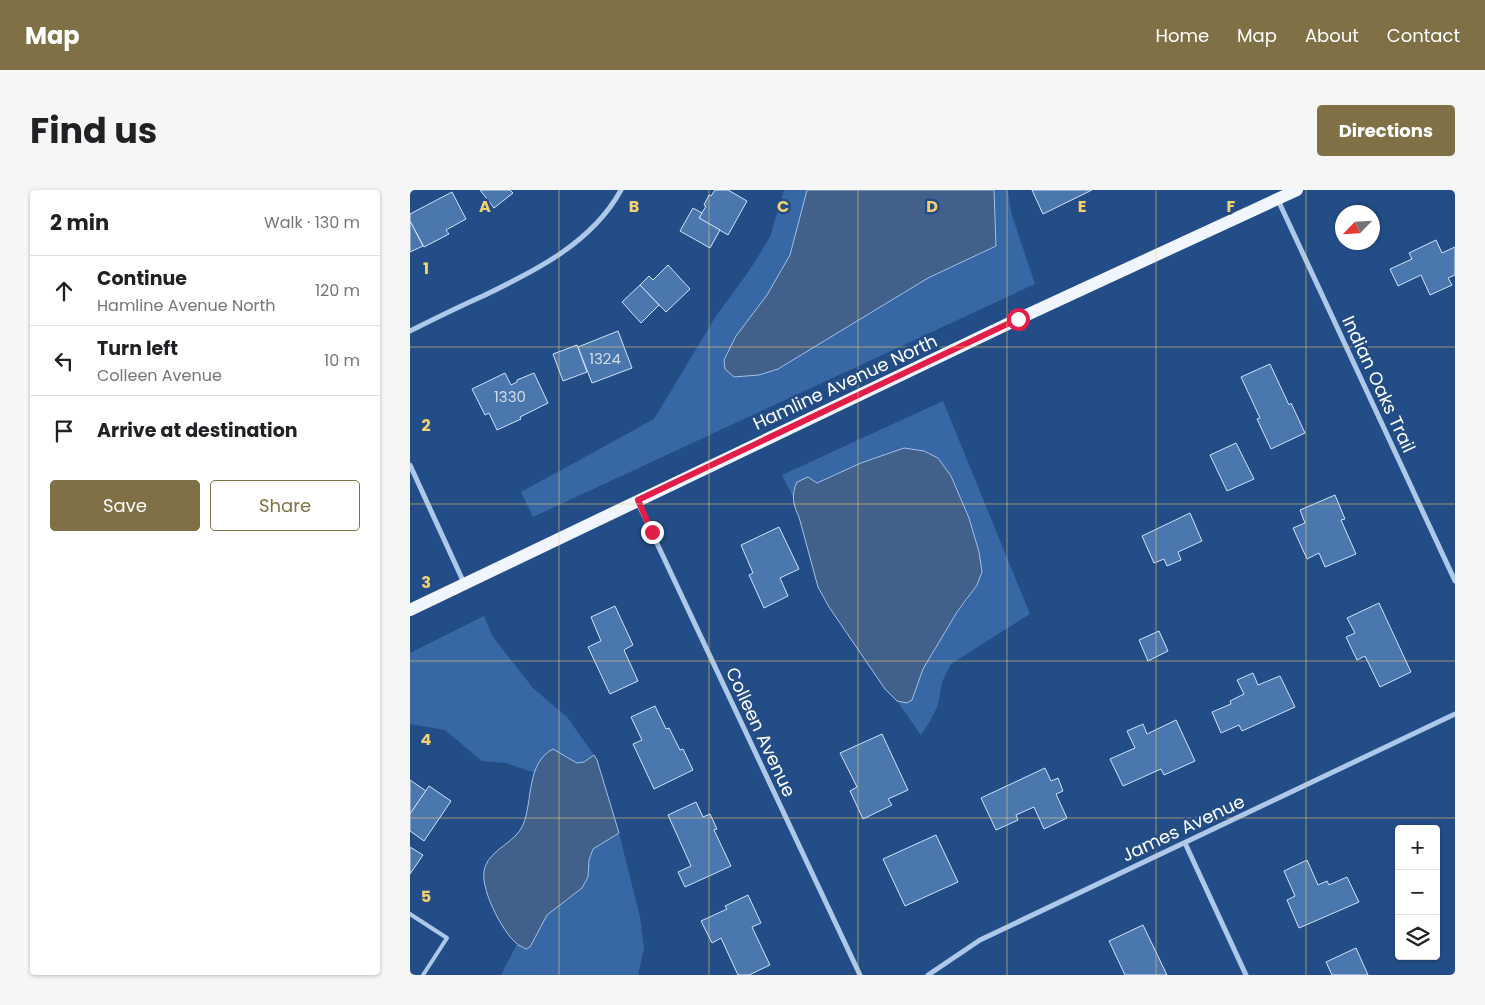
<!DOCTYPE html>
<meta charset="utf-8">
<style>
:root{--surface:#fff;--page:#f6f6f6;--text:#202124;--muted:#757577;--line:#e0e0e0;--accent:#807046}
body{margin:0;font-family:Poppins,sans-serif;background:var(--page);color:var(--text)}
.controls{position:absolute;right:15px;bottom:15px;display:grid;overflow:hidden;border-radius:5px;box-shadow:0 1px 4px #0004}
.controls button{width:45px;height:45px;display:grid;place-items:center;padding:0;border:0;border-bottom:1px solid var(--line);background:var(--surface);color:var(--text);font:25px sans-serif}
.compass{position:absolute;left:925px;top:15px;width:45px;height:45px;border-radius:50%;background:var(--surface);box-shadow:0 1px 4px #0004;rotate:245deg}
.stop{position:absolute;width:15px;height:15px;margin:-11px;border:4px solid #e11d48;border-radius:50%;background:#fff}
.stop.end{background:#e11d48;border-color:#fff;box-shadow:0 1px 5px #0008}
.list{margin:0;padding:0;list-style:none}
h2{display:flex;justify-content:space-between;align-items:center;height:65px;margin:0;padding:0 20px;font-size:21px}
h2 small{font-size:16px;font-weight:400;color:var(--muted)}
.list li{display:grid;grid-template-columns:32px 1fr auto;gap:15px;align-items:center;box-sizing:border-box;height:70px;padding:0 20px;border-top:1px solid var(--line)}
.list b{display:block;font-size:19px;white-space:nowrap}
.list p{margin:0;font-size:16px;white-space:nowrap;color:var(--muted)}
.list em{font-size:16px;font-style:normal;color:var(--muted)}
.actions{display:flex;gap:10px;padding:15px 20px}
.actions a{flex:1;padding:11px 0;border:1px solid var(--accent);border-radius:5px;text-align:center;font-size:18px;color:var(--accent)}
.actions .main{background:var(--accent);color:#fff}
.icon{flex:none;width:28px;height:28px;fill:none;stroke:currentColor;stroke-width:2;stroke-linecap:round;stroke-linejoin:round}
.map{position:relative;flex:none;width:1045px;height:785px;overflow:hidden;border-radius:5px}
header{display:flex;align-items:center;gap:30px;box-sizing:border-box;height:70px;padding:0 25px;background:var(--accent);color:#fff}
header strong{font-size:24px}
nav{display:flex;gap:28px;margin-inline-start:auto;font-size:18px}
.intro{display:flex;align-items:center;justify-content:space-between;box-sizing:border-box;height:120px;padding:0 30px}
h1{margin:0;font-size:35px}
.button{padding:12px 22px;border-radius:5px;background:var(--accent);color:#fff;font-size:18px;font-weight:700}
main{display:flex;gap:30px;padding:0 30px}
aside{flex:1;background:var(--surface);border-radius:5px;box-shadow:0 1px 4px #0004}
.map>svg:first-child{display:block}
.green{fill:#3767a4}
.water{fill:#42618a;stroke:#a1c2ea}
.building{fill:#4b77af;stroke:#d1e2f7}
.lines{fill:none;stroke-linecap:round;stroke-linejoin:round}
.lane{stroke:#adc8e9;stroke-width:4}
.street{stroke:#adc8e9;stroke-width:5}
.primary{stroke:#f1f6fe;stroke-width:12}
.route{stroke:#e11d48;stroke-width:6}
.grid{fill:none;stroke:#f5d070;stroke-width:1;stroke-opacity:0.55}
.labels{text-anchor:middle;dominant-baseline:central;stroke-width:5;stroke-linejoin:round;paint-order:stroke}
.number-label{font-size:15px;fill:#d2ddeb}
.street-label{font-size:18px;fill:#fff;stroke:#234d87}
.grid-label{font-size:16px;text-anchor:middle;font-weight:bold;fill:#f5d070;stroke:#234d87;stroke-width:5;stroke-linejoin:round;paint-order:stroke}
</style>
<header>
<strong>Map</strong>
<nav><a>Home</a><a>Map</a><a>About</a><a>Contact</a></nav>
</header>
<div class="intro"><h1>Find us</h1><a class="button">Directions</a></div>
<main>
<aside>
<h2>2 min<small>Walk · 130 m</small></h2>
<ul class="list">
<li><svg class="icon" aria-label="ahead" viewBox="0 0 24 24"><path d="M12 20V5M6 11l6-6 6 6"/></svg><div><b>Continue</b><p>Hamline Avenue North</p></div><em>120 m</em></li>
<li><svg class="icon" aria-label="left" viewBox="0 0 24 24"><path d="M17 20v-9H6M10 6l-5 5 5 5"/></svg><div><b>Turn left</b><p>Colleen Avenue</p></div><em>10 m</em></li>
<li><svg class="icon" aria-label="arrive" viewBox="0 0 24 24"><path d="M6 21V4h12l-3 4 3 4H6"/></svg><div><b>Arrive at destination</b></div></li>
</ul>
<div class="actions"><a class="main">Save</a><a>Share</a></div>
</aside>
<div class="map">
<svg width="1045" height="785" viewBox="0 0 1045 785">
<rect width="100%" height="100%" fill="#234d87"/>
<g class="green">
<path d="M 374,0 L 397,0 L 380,65 L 357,105 L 518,88 L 586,56 L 584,0 L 598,0 L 601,22 L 625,94 L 123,327 L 111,302 L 244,229 L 306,126 L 339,81 L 360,47 Z"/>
<path d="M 533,211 L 620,424 L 541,474 L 532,492 L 528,515 L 519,533 L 511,545 L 487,511 L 497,513 L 505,503 L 507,493 L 513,479 L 547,422 L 558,409 L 569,362 L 559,328 L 541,286 L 451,273 L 407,293 L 383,299 L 383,307 L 372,285 Z"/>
<path d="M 74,426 L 83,447 L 123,498 L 157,527 L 184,565 L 174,572 L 166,573 L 155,565 L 130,571 L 125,583 L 96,573 L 72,571 L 35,540 L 0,534 L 0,463 Z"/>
<path d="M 209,643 L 230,727 L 234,759 L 228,785 L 91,785 L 107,754 L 116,759 L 120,757 L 137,725 L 172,698 L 178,687 L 179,670 L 183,659 Z"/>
</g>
<g class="water">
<path d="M 397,0 L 584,0 L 586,56 L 518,88 L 368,179 L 349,185 L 324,187 L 315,179 L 314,170 L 326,146 L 357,105 L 380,65 Z"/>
<path d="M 494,258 L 514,261 L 528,268 L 541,286 L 559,328 L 569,362 L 572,382 L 567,395 L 547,422 L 513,479 L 502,510 L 497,513 L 487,511 L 475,499 L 419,417 L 408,397 L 389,327 C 383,315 381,304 387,292 L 398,287 L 407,293 L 451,273 Z"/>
<path d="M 143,559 L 167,573 L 174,572 L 184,565 L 187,570 L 209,643 L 183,659 L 179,670 L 178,687 L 172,698 L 137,725 L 120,757 L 116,759 C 113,757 109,756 106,753 C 92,741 68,696 75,677 C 81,659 105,653 113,635 C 123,611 116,573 143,559 Z"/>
</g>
<g class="building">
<path d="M 70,0 L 100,0 L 103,3 L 84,18 Z"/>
<path d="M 305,0 L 318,0 L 337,11 L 318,45 L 289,28 L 296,16 L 294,15 L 299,5 L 301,6 Z"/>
<path d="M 622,0 L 682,0 L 633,24 Z"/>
<path d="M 42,2 L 56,29 L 36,40 L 39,44 L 14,57 L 0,31 L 0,24 Z"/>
<path d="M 283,18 L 292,23 L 289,28 L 310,40 L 300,58 L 270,41 Z"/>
<path d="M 0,31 L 13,56 L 0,62 Z"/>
<path d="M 1026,50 L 1032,63 L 1045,57 L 1045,85 L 1038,88 L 1042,95 L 1020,105 L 1011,85 L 988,96 L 980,79 L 1002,69 L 999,63 Z"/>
<path d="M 258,75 L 280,99 L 256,122 L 230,95 L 239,86 L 243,90 Z"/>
<path d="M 230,95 L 249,115 L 231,133 L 212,112 Z"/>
<path d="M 208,141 L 222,178 L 182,193 L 168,157 Z"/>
<path d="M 167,155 L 177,182 L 153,191 L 143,164 Z"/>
<path d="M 860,174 L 879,215 L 881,213 L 895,243 L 861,259 L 847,229 L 850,228 L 831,187 Z"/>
<path d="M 95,183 L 101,195 L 107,192 L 107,190 L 124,183 L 138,213 L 110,227 L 111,229 L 87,240 L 79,223 L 75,225 L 62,199 Z"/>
<path d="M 826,253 L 844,289 L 817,301 L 800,265 Z"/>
<path d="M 925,305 L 935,329 L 931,330 L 946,364 L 915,377 L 909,363 L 897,369 L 883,338 L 895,333 L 890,320 Z"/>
<path d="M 780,323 L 792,351 L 768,362 L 771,370 L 757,376 L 754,369 L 744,373 L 732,346 Z"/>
<path d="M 369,337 L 389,379 L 370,388 L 378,406 L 354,418 L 339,385 L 343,383 L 331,355 Z"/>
<path d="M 969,413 L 1001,482 L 970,497 L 955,466 L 947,470 L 936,447 L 945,443 L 937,428 Z"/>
<path d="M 205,416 L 223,455 L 214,460 L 228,491 L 200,504 L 178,457 L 191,451 L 181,427 Z"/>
<path d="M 749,441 L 758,461 L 738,471 L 729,450 Z"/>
<path d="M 843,483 L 848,495 L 870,486 L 885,517 L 832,541 L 829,535 L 811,543 L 802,522 L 821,514 L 820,511 L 834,504 L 827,490 Z"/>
<path d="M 245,516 L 256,539 L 259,538 L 270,560 L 273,559 L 283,580 L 244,599 L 223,554 L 232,550 L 221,527 Z"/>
<path d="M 766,530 L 785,571 L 754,585 L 751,579 L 713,596 L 700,569 L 725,558 L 717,541 L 733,534 L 737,544 Z"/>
<path d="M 472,544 L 498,600 L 478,609 L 482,615 L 453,629 L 440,601 L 447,597 L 430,563 Z"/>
<path d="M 635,578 L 641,591 L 648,588 L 653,601 L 646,604 L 657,628 L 634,639 L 624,617 L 606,625 L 608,630 L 586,640 L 571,608 Z"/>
<path d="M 0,590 L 16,601 L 0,624 Z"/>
<path d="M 19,596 L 41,611 L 14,651 L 0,641 L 0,624 Z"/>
<path d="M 286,612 L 293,627 L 300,624 L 307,639 L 304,640 L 321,676 L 275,697 L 268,682 L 281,676 L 258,625 Z"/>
<path d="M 526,645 L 548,692 L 495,716 L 473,669 Z"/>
<path d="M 0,657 L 13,665 L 0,684 Z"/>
<path d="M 897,670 L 908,695 L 917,691 L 919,695 L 937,687 L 949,712 L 889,738 L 877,710 L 885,706 L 874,681 Z"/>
<path d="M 338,705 L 351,733 L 342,737 L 360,775 L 339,785 L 328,785 L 311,748 L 302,753 L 291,731 L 317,719 L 315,716 Z"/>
<path d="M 733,735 L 757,785 L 715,785 L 699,751 Z"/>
<path d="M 946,758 L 958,785 L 922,785 L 916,772 Z"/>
</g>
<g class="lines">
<path class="lane" d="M 0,724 L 37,748 L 13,785"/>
<g class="street">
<path d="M 868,10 L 1045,391"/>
<path d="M 0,141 C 24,129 48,117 73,106 C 125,81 182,53 211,0"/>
<path d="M 0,275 L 54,393"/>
<path d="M 228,313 L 450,785"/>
<path d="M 775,653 L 836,785"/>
<path d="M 518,785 L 570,750 L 1045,524"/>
</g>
<path class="primary" d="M 0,420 L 608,129 L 887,0"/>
</g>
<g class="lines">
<path class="route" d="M 242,342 L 228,310 L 608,129"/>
</g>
<path class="grid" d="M 149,0 L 149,785M 299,0 L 299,785M 448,0 L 448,785M 597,0 L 597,785M 746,0 L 746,785M 896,0 L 896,785M 0,157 L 1045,157M 0,314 L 1045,314M 0,471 L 1045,471M 0,628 L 1045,628"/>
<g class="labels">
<g class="number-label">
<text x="195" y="168">1324</text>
<text x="100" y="206">1330</text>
</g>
<g class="street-label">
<text transform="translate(435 192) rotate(-25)">Hamline Avenue North</text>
<text transform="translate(969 194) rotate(65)">Indian Oaks Trail</text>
<text transform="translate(351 542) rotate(65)">Colleen Avenue</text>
<text transform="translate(773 638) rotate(-25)">James Avenue</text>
</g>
</g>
<g class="grid-label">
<text x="75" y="22">A</text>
<text x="224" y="22">B</text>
<text x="373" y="22">C</text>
<text x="522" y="22">D</text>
<text x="672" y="22">E</text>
<text x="821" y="22">F</text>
<text x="16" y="84">1</text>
<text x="16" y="241">2</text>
<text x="16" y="398">3</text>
<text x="16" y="555">4</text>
<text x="16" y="712">5</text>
</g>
</svg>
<div class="controls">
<button>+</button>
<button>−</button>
<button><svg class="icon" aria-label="layers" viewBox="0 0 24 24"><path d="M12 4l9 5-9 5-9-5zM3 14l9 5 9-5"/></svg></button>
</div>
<svg class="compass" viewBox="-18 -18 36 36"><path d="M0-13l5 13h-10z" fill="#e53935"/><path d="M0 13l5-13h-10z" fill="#757577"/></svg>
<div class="stop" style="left:608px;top:129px"></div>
<div class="stop end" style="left:242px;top:342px"></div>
</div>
</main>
